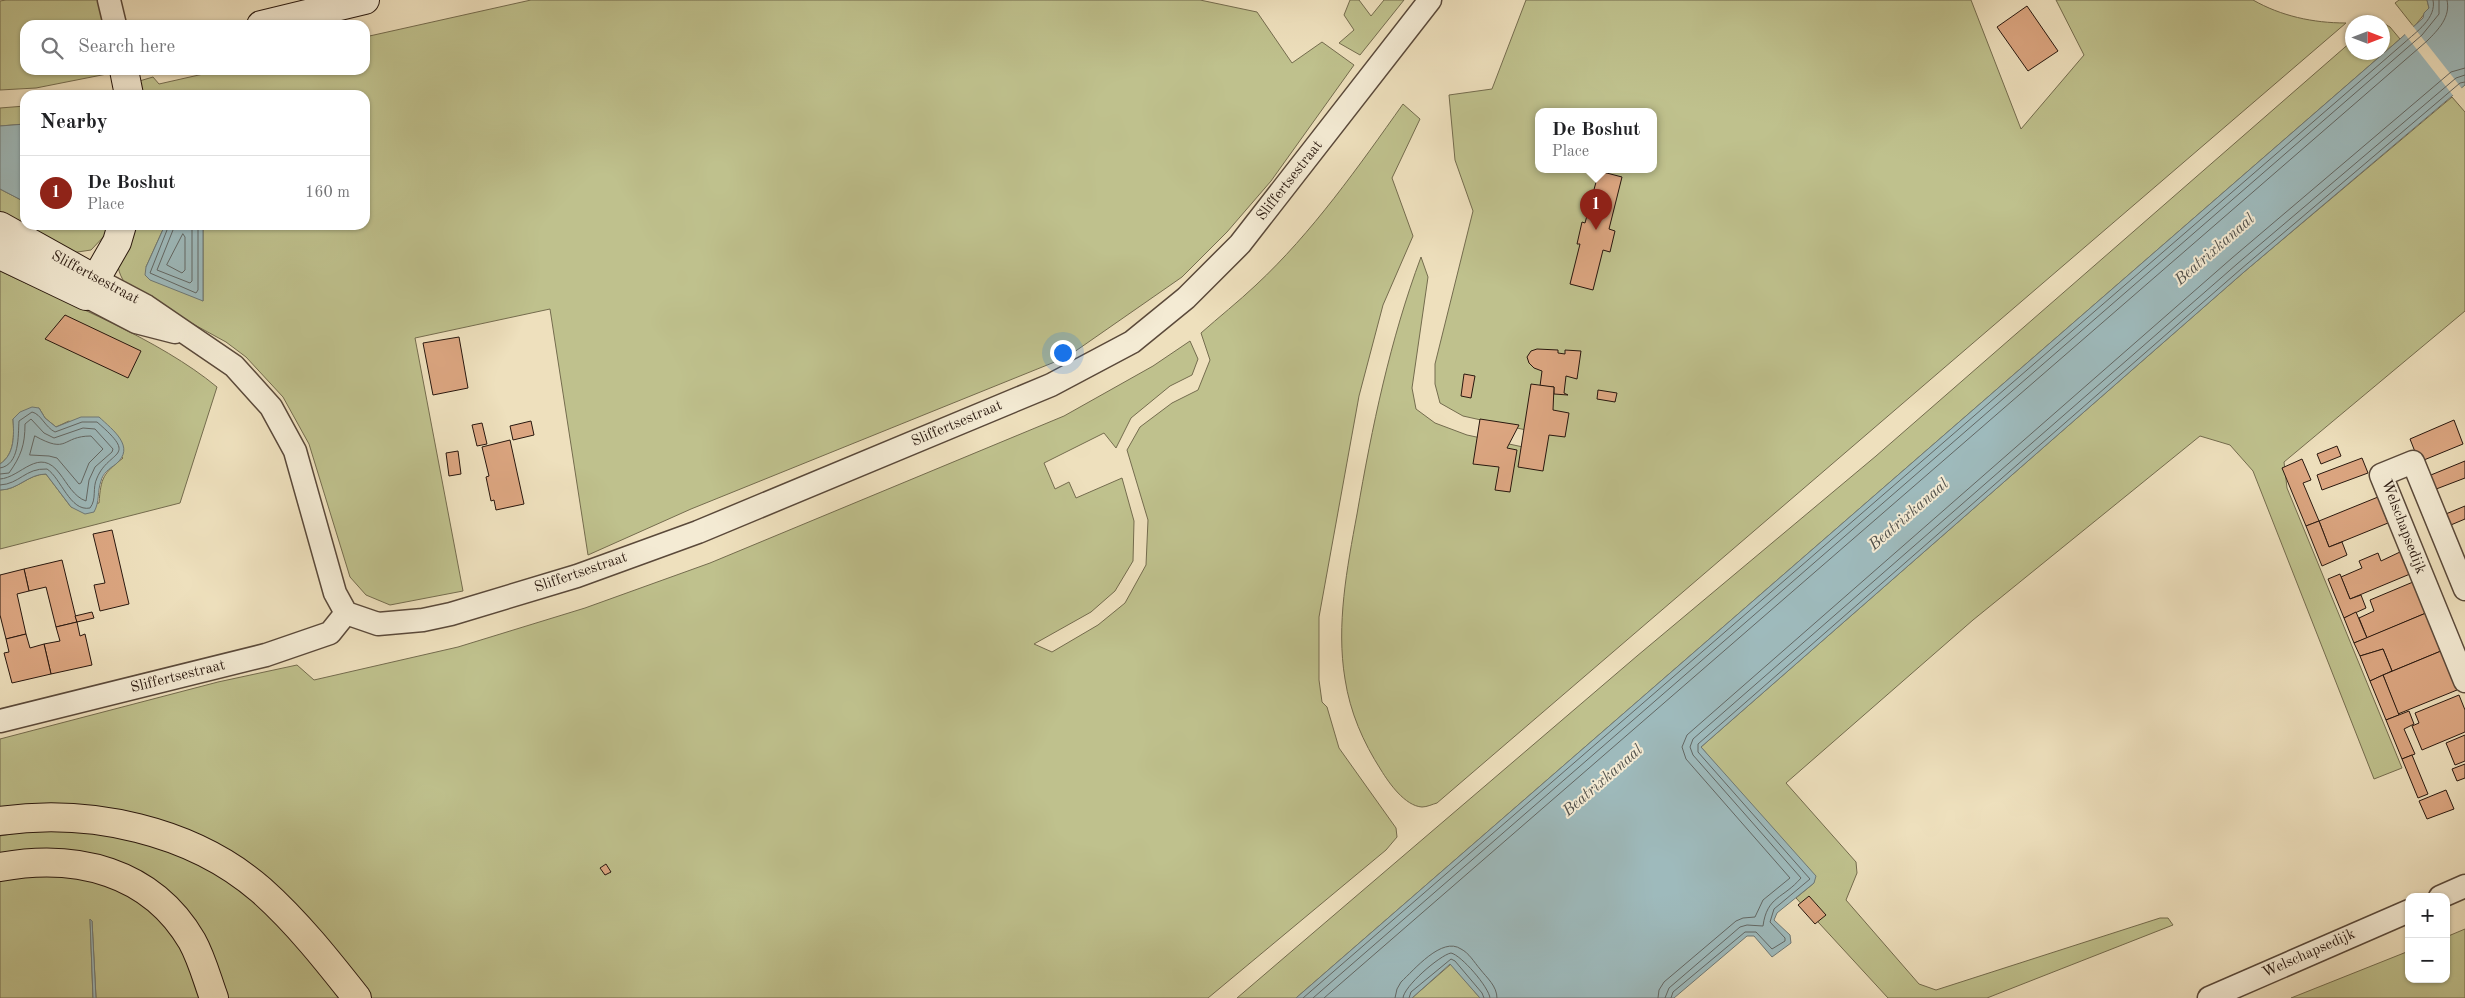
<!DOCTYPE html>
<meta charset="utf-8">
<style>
:root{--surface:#fff;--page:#f6f6f6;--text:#202124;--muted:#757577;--line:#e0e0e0;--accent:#8f2418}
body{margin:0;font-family:"Old Standard TT",serif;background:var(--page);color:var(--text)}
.controls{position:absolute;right:15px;bottom:15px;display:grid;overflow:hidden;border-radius:10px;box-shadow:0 1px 4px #0004}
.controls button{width:45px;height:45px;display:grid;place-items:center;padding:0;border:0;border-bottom:1px solid var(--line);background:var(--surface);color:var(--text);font:25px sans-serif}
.compass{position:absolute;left:2345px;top:15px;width:45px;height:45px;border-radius:50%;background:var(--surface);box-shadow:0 1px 4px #0004;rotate:90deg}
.you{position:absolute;left:1062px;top:352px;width:18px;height:18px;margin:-12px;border:4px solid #fff;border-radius:50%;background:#1a73e8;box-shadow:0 0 0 8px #1a73e833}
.badge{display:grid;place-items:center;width:32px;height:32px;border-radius:50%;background:var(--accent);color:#fff;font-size:16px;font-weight:700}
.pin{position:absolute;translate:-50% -41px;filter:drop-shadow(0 1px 2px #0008)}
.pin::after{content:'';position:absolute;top:26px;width:18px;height:15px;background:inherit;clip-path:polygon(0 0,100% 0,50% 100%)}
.popup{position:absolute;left:1535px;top:108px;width:122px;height:65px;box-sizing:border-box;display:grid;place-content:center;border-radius:10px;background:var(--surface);filter:drop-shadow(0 1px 4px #0005);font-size:16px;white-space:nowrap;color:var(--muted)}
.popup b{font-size:19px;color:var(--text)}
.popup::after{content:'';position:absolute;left:50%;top:100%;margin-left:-10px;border:10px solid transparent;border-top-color:var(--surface)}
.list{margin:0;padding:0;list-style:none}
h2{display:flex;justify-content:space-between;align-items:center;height:65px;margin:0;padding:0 20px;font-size:21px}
h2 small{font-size:16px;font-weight:400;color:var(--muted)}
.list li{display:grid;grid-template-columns:32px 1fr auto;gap:15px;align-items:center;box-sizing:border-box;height:75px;padding:0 20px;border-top:1px solid var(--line)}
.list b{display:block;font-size:19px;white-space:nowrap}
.list p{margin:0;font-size:16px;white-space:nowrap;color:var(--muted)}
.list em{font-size:16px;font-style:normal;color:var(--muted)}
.icon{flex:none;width:28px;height:28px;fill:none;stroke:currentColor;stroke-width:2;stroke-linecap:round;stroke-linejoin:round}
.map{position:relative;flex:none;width:2465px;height:998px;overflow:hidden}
.search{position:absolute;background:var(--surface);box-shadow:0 1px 4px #0004;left:20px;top:20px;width:350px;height:55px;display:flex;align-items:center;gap:12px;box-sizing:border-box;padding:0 18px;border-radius:15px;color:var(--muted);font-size:19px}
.panel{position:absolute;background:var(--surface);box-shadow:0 1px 4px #0004;left:20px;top:90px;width:350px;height:140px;border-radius:15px}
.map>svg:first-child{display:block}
.green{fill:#bfc18d;stroke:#746c4e;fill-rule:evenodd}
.water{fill:#9ebabc;stroke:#6f7976}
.pier{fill:#eee0bd}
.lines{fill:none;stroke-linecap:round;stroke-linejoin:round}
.shore{stroke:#636865;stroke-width:1}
.building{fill:#dca681;stroke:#28170e}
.street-casing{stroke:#5a493a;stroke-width:25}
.secondary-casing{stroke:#28170e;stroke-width:30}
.highway-casing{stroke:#28170e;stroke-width:30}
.street{stroke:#f4ebd4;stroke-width:22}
.secondary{stroke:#f4ebd4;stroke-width:28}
.highway{stroke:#eee0bd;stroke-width:28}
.labels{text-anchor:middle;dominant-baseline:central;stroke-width:4;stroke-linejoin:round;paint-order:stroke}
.street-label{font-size:15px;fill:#28170e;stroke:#f4ebd4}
.water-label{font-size:16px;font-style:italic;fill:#51504b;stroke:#f4ebd4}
</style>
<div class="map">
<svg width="2465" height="998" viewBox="0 0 2465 998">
<rect width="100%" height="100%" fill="#eee0bd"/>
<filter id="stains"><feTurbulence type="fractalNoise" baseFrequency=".004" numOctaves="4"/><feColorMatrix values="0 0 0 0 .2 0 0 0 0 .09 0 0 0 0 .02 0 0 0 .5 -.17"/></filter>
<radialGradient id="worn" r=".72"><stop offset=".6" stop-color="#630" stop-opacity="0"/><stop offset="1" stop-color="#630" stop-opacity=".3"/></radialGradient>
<g class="green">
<path d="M 6,0 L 100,0 L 106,25 L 25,25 L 25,70 L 116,70 L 117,72 L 36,88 L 0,90 L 0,1 Z"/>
<path d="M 531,0 L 1200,0 L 1257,12 L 1292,63 L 1322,42 L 1354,65 L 1271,181 L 1227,232 L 1182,277 L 1067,357 L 691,509 L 588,555 L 550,309 L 415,338 L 463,591 L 390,605 L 366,595 L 350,577 L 309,444 L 283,397 L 246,357 L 226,342 L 129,289 C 108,261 121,253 135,225 L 165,225 L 146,267 L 203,301 L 203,225 L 365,225 L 365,95 L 139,95 L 136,82 L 153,77 L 159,84 L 221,70 L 365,70 L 365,37 Z"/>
<path d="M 1350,0 L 1359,0 L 1371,16 L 1384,0 L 1404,0 L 1360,55 L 1339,43 L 1354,30 L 1344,15 Z"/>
<path d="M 1526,0 L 1971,0 L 2021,129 L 2084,55 L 2056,0 L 2253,0 C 2281,16 2313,23 2346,23 L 1437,803 C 1433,804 1427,807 1422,807 C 1405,806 1389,783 1381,770 C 1363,742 1350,712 1345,679 C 1336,625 1347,568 1357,514 C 1372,427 1390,340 1421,257 L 1428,277 L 1412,388 L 1416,409 L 1435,423 L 1467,435 L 1523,447 L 1526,430 L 1463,416 L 1440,403 L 1435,384 L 1435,364 L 1473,211 L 1455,160 L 1449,95 L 1492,89 ZM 1538,111 L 1654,111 L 1654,169 L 1538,169 Z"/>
<path d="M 2399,0 L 2427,0 L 2429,8 L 2414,27 L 2395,3 Z"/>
<path d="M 2383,23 L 2390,27 L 2400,39 L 1296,998 L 1237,998 L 1637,656 L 1876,456 L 2352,41 L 2352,52 L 2382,52 Z"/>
<path d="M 2452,97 L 2465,112 L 2465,311 L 2284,462 L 2287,488 L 2402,768 L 2374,779 L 2253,471 L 2230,445 L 2200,436 L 1973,620 L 1786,783 L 1856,862 L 1857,873 L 1846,900 L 1919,984 L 1936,990 L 2160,918 L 2168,918 L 2173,925 L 1987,998 L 1888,998 L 1796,898 L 1814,883 L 1701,747 L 2244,272 Z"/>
<path d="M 1403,104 L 1420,119 L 1392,178 L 1413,236 L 1383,305 L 1359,396 L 1319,617 L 1319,680 L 1322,702 L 1327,707 L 1339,748 L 1396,828 L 1397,837 L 1386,850 L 1208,998 L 370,998 L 183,830 L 0,808 L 0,739 L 218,682 L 297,665 L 314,680 L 458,647 L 585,608 L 710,563 L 1064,416 L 1153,366 L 1190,341 L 1198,359 L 1192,375 L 1170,386 L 1131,418 L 1116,448 L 1104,433 L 1044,463 L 1055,489 L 1069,482 L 1076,498 L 1122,478 L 1134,521 L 1133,561 L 1115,591 L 1091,612 L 1034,644 L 1052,652 L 1098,625 L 1125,603 L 1146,565 L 1148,520 L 1127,450 L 1140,427 L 1172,403 L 1198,390 L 1210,360 L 1201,333 C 1219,317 1238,302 1256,285 C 1312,233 1359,166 1403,104 Z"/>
<path d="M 25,106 L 25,124 L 0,126 L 0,108 Z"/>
<path d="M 0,189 L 25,202 L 25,225 L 110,225 L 109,231 L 91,250 L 71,253 L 0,215 Z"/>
<path d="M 0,271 C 69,304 159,339 217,387 L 180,503 L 0,549 L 0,490 C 18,490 28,474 46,474 L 71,507 L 99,503 C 101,477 103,474 123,458 L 69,421 L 56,427 L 45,418 L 39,408 L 13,419 C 14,435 15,454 0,464 Z"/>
<path d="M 64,830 L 102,833 L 176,850 L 254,895 L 344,998 L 222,998 L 152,884 L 0,857 L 0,836 L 16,833 Z"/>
<path d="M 91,873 L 167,919 L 204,998 L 96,998 L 92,921 L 90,919 L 93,998 L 0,998 L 0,875 Z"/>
<path d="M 2465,929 L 2465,998 L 2291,998 L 2409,951 L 2409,979 L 2446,979 L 2446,937 Z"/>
<path d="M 1451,964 L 1480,998 L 1412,998 Z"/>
</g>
<g class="water">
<path d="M 2427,0 L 2465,0 L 2465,85 L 2244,272 L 1701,747 L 1816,876 L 1814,883 L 1777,913 L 1774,920 L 1790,935 L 1791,943 L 1772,957 L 1754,936 L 1747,936 L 1674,998 L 1480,998 L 1450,964 L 1412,998 L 1296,998 L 2400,39 L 2423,18 L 2424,13 L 2429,8 Z"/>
<path d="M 25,124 L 25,202 L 0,189 L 0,126 Z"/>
<path d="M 165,225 L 203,225 L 203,301 L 150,280 L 145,275 L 146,267 Z"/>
<path d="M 32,407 L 39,408 L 45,418 L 56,427 L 81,417 L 99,417 C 113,430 136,447 116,464 C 109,469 103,473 101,481 C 97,492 100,501 94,512 L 85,514 L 71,507 L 46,474 C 28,474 18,490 0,490 L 0,464 C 15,454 14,435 13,419 L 20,412 Z"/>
<path d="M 90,919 L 92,921 L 96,998 L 93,998 Z"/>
</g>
<path class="pier" d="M 2412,25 L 2463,90 L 2455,98 L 2404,33 Z"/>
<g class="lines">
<g class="shore">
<path d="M 169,225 L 150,273 L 196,293 L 198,290 L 198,225"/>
<path d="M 175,225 L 157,270 L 190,283 L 192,281 L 192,225"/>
<path d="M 183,234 L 185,237 L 185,270 L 182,273 L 167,265 Z"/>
<path d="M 35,436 C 69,455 61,436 91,436 L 103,449 L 89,463 L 81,483 L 79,484 L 57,458 L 49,456 L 30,455 Z"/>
<path d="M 0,468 C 20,465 18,435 19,421 L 32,412 C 41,414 45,427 55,432 L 82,422 L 97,422 C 140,459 109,449 97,478 C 92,488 97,499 90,508 C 70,512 61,478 47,469 C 25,468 20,484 0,485"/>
<path d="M 0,474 L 9,473 C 21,456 25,445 25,424 L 31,419 L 44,433 L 54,438 L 83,428 L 95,429 L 113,449 L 112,452 L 95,467 L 89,480 L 86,501 C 74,497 67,483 60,474 C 39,445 21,478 0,479"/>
<path d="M 1303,998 L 2404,43 C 2416,32 2437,18 2433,0"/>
<path d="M 1313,998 L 2422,35 L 2439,14 L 2439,0"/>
<path d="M 1324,998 L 2427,41 C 2438,30 2451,17 2447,0"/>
<path d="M 1395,998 L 1397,989 L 1401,982 C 1414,970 1442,936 1461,949 C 1469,953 1474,962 1480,969 C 1487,978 1497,986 1497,998"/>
<path d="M 1403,998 C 1403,987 1440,955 1451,953 C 1461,955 1489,987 1490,998"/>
<path d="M 1409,998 L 1411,992 L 1451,959 L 1455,961 L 1482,993 L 1484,998"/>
<path d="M 1658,998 L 1659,990 L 1664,982 L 1736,921 L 1743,918 L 1755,917 L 1763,900 L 1790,878 L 1686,759 L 1682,747 L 1687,735 L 2232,258 L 2451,72 L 2465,68"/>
<path d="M 1665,998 L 1669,988 L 1740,927 L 1747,925 L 1763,926 C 1767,896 1783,899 1801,878 L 1693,755 L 1690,747 L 1693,739 L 2237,264 L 2456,78 L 2465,75"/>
<path d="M 1671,998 L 1673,992 L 1745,932 L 1756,932 L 1772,949 L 1785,941 L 1785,938 L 1770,922 L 1774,909 L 1810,879 L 1698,752 L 1698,744 L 2241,269 L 2460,83 L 2465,82"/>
</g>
</g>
<g class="building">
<path d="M 2027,6 L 2058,51 L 2028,71 L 1997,27 Z"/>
<path d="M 1599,171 L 1622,177 L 1609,229 L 1615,231 L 1610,252 L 1603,250 L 1593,290 L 1570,284 L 1580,244 L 1577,244 L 1582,222 L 1585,223 Z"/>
<path d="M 65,315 L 141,351 L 128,378 L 45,339 Z"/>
<path d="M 459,337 L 468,388 L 433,395 L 423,343 Z"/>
<path d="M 1537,349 L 1558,350 L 1558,353 L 1565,354 L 1565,350 L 1581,351 L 1577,379 L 1566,376 L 1564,393 L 1568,395 L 1554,394 L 1554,387 L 1540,386 L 1542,371 L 1534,368 L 1529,363 L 1527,357 L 1531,351 Z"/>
<path d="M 1464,374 L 1475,376 L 1471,398 L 1461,396 Z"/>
<path d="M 1531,384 L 1554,387 L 1553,410 L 1569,413 L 1565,437 L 1549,435 L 1543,471 L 1518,467 Z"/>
<path d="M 1598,390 L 1617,393 L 1615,402 L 1597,399 Z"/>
<path d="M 1480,419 L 1519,425 L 1507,448 L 1517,450 L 1510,492 L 1495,490 L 1499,467 L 1473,464 Z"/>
<path d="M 2454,420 L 2463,444 L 2419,462 L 2410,439 Z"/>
<path d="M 531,421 L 534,435 L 513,440 L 510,426 Z"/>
<path d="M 482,423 L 487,444 L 477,446 L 472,425 Z"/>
<path d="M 510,440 L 524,504 L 496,510 L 494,500 L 491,501 L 486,477 L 489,476 L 482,447 Z"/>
<path d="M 2337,446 L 2341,456 L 2321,464 L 2317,454 Z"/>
<path d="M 458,451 L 461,474 L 449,476 L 446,453 Z"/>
<path d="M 2362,458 L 2368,473 L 2322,490 L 2317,475 Z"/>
<path d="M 2302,459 L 2311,480 L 2303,483 L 2319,521 L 2306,526 L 2282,468 Z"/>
<path d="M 2465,461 L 2465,478 L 2431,491 L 2426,477 Z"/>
<path d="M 2378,497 L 2388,523 L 2329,547 L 2319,521 Z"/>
<path d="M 2465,506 L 2465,519 L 2446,527 L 2441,516 Z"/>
<path d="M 2319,521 L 2329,547 L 2342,542 L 2347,555 L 2322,566 L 2306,526 Z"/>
<path d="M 112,530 L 129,604 L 100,611 L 94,585 L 105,583 L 93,534 Z"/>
<path d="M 2400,552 L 2410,574 L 2350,599 L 2341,577 L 2362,568 L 2359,561 L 2378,553 L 2381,561 Z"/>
<path d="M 62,560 L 77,622 L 56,627 L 46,587 L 29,591 L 24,569 Z"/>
<path d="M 24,569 L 29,591 L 17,594 L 26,634 L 6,639 L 0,615 L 0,575 Z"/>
<path d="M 2340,574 L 2350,599 L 2361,595 L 2366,608 L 2344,618 L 2328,579 Z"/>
<path d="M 2413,582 L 2426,613 L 2367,638 L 2359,618 L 2374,611 L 2370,600 Z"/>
<path d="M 92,612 L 94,618 L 77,622 L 75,616 Z"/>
<path d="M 2356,612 L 2367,638 L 2354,643 L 2344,618 Z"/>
<path d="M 2426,613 L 2441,651 L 2383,675 L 2392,671 L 2383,649 L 2360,656 L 2354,643 Z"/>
<path d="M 77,622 L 80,636 L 85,634 L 92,665 L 51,674 L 44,644 L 60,641 L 56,627 Z"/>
<path d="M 26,634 L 30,648 L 44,644 L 51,674 L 12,683 L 4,653 L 9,652 L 6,639 Z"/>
<path d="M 2383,649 L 2392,671 L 2370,681 L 2360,656 Z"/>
<path d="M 2441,651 L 2457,690 L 2398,714 L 2383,675 Z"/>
<path d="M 2383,675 L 2399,715 L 2386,720 L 2370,681 Z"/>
<path d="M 2459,695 L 2465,710 L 2465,732 L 2422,750 L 2412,726 L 2419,723 L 2415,713 Z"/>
<path d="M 2409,711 L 2414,724 L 2404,729 L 2415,754 L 2402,759 L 2386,720 Z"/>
<path d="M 2465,735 L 2465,761 L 2455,765 L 2446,743 Z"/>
<path d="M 2412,755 L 2428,794 L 2418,798 L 2402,759 Z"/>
<path d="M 2465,764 L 2465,778 L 2457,781 L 2452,769 Z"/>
<path d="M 2446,790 L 2454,809 L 2427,819 L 2419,801 Z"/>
<path d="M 606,864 L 611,872 L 605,875 L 600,868 Z"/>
<path d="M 1809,896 L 1826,915 L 1815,924 L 1798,905 Z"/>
</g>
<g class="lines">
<g class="street-casing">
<g id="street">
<path d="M 109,0 L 115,25"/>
<path d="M 95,279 L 146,306 L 234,366 L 271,407 L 295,451 L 335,593 L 346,613 L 378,624 L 423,620 L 451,614 L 577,576 L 698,532 L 1051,385 L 1132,342 L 1186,298 L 1240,244 L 1430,0"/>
<path d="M 86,296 L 136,322 L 175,332"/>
<path d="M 2465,589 L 2413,462 L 2381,475 L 2465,681"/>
<path d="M 0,721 L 266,655 L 330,633 L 346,613"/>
<path d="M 2440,897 L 2465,886"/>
<path d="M 2209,998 L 2409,911"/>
</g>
</g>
<g class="secondary-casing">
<g id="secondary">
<path d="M 261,25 L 365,0"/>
<path d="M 124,70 L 129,95"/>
<path d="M 0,226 L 95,279"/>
<path d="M 0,255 L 86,296 L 117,242 L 122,225"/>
</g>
</g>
<g class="highway-casing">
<g id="highway">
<path d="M 0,821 C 89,808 192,830 261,890 C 297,922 327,960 357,998"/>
<path d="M 0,867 C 76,853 151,871 192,941 C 202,959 207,979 214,998"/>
</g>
</g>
<use href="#street" class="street"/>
<use href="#secondary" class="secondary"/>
<use href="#highway" class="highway"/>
</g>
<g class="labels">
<g class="street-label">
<text transform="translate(1290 181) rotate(-52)">Sliffertsestraat</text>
<text transform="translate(95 278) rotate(28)">Sliffertsestraat</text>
<text transform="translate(957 424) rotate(-23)">Sliffertsestraat</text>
<text transform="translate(2403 527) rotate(69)">Welschapsedijk</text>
<text transform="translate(581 573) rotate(-19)">Sliffertsestraat</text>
<text transform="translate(178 677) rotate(-14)">Sliffertsestraat</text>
<text transform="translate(2309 954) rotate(-24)">Welschapsedijk</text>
</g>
<g class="water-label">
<text transform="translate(2215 250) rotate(-41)">Beatrixkanaal</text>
<text transform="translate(1909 515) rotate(-41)">Beatrixkanaal</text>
<text transform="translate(1603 781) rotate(-41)">Beatrixkanaal</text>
</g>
</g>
<rect width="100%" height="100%" filter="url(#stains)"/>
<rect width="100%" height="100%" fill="url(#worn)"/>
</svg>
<div class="controls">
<button>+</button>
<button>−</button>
</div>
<svg class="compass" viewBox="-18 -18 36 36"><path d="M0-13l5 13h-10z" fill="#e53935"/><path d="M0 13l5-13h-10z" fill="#757577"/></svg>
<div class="you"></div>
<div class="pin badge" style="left:1596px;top:230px">1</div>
<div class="popup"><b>De Boshut</b>Place</div>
<div class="search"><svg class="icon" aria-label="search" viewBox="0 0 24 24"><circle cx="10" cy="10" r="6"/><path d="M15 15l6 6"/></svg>Search here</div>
<section class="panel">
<h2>Nearby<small></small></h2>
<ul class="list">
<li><span class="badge">1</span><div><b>De Boshut</b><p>Place</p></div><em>160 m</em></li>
</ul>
</section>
</div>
